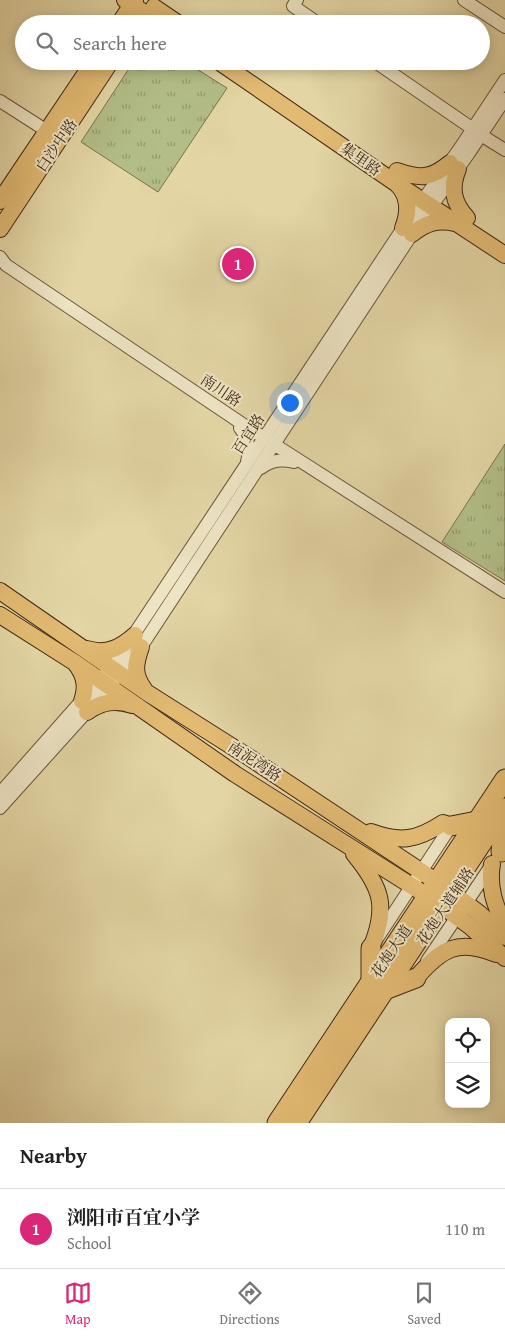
<!DOCTYPE html>
<meta charset="utf-8">
<style>
:root{--surface:#fff;--page:#f2f2f2;--text:#222;--muted:#767676;--line:#e0e0e0;--accent:#db2777}
body{margin:0;font-family:"Gentium Book Plus","Noto Serif SC",serif;background:var(--page);color:var(--text)}
.controls{position:absolute;right:15px;bottom:15px;display:grid;overflow:hidden;border-radius:10px;box-shadow:0 2px 12px #0003}
.controls button{width:45px;height:45px;display:grid;place-items:center;padding:0;border:0;border-bottom:1px solid var(--line);background:var(--surface);color:var(--text);font:25px sans-serif}
.you{position:absolute;left:289px;top:402px;width:18px;height:18px;margin:-12px;border:4px solid #fff;border-radius:50%;background:#1a73e8;box-shadow:0 0 0 8px #1a73e833}
.badge{display:grid;place-items:center;width:32px;height:32px;border-radius:50%;background:var(--accent);color:#fff;font-size:16px;font-weight:700}
.pin{position:absolute;translate:-50% -50%;border:2px solid #fff;box-shadow:0 1px 5px #0006}
.list{margin:0;padding:0;list-style:none}
h2{display:flex;justify-content:space-between;align-items:center;height:65px;margin:0;padding:0 20px;font-size:21px}
h2 small{font-size:16px;font-weight:400;color:var(--muted)}
.list li{display:grid;grid-template-columns:32px 1fr auto;gap:15px;align-items:center;box-sizing:border-box;height:80px;padding:0 20px;border-top:1px solid var(--line)}
.list b{display:block;font-size:19px;white-space:nowrap}
.list p{margin:0;font-size:16px;white-space:nowrap;color:var(--muted)}
.list em{font-size:16px;font-style:normal;color:var(--muted)}
.icon{flex:none;width:28px;height:28px;fill:none;stroke:currentColor;stroke-width:2;stroke-linecap:round;stroke-linejoin:round}
.map{position:relative;flex:none;width:505px;height:1123px;overflow:hidden}
.search{position:absolute;background:var(--surface);box-shadow:0 2px 12px #0003;left:15px;right:15px;top:15px;height:55px;display:flex;align-items:center;gap:12px;box-sizing:border-box;padding:0 18px;border-radius:28px;color:var(--muted);font-size:19px}
.sheet{height:145px;background:var(--surface)}
nav{display:flex;justify-content:space-around;align-items:center;box-sizing:border-box;height:70px;border-top:1px solid var(--line);background:var(--surface);font-size:14px;color:var(--muted)}
nav a{display:grid;justify-items:center;gap:2px}
nav .on{color:var(--accent)}
.map>svg:first-child{display:block}
.park{fill:url(#park-tufts);stroke:#7a734e}
.lines{fill:none;stroke-linecap:round;stroke-linejoin:round}
.minor-casing{stroke:#6a5439;stroke-width:14}
.major-casing{stroke:#412915;stroke-width:18}
.highway-casing{stroke:#412915;stroke-width:21}
.minor{stroke:#ede4c4;stroke-width:12}
.major{stroke:#e2ba72;stroke-width:16}
.highway{stroke:#e2ba72;stroke-width:19}
.labels{text-anchor:middle;dominant-baseline:central;stroke-width:4;stroke-linejoin:round;paint-order:stroke}
.street-label{font-size:15px;fill:#412915;stroke:#ede4c4}
</style>
<div class="map">
<svg width="505" height="1123" viewBox="0 0 505 1123">
<defs>
<pattern id="park-tufts" width="24" height="20" patternUnits="userSpaceOnUse" patternTransform="scale(1.25)"><rect width="24" height="20" fill="#b2bd87"/><path d="M3 7l-1-3M5 7V3M7 7l1-3M15 17l-1-3M17 17v-4M19 17l1-3" fill="none" stroke="#929a6d"/></pattern>
</defs>
<rect width="100%" height="100%" fill="#e3d5a4"/>
<filter id="stains"><feTurbulence type="fractalNoise" baseFrequency=".004" numOctaves="4"/><feColorMatrix values="0 0 0 0 .2 0 0 0 0 .09 0 0 0 0 .02 0 0 0 .5 -.17"/></filter>
<radialGradient id="worn" r=".72"><stop offset=".6" stop-color="#630" stop-opacity="0"/><stop offset="1" stop-color="#630" stop-opacity=".3"/></radialGradient>
<g class="park">
<path d="M 134,61 L 184,61 L 227,88 L 158,192 L 81,142 Z"/>
<path d="M 505,444 L 505,581 L 442,542 Z"/>
</g>
<g class="lines">
<g class="minor-casing">
<g id="minor">
<path d="M 297,0 L 293,6 L 319,24"/>
<path d="M 464,0 L 505,27"/>
<path d="M 374,61 L 473,129"/>
<path d="M 0,101 L 47,131"/>
<path d="M 481,135 L 505,150"/>
<path d="M 0,257 L 6,265 L 247,427 L 505,592"/>
<path d="M 240,428 C 249,439 250,448 247,462"/>
<path d="M 261,468 C 272,460 281,459 294,462"/>
<path d="M 0,793 L 115,663 L 403,228 L 460,148 L 505,80"/>
<path d="M 0,808 L 109,687 L 141,647 L 412,234 L 469,153 L 505,99"/>
<path d="M 378,937 L 451,826"/>
<path d="M 427,961 L 491,866"/>
</g>
</g>
<g class="major-casing">
<g id="major">
<path d="M 125,0 L 161,24"/>
<path d="M 154,7 L 179,24"/>
<path d="M 119,24 L 135,0"/>
<path d="M 218,61 L 397,184 L 505,255"/>
<path d="M 458,169 C 450,188 453,203 467,218"/>
<path d="M 397,171 C 420,179 431,179 450,163"/>
<path d="M 398,185 C 410,198 409,213 403,228"/>
<path d="M 0,201 L 94,61"/>
<path d="M 0,229 L 111,61"/>
<path d="M 412,234 C 426,223 437,219 455,223"/>
<path d="M 0,591 L 146,692 L 247,756 L 443,886 L 480,914 L 505,937"/>
<path d="M 0,615 L 77,664 L 235,774 L 434,900 L 471,927 L 505,958"/>
<path d="M 141,647 C 135,664 133,674 144,689"/>
<path d="M 87,649 C 107,655 120,648 135,635"/>
<path d="M 76,664 C 85,676 87,687 82,701"/>
<path d="M 87,712 C 101,702 115,699 132,705"/>
<path d="M 371,832 C 401,843 417,840 443,823 L 451,826"/>
<path d="M 354,854 C 382,888 388,907 371,948"/>
<path d="M 492,864 C 488,887 495,906 505,926"/>
<path d="M 416,978 C 441,949 458,938 496,954"/>
</g>
</g>
<g class="highway-casing">
<g id="highway">
<path d="M 451,826 L 477,821"/>
<path d="M 501,852 L 505,812"/>
<path d="M 371,982 L 371,948"/>
<path d="M 385,990 L 416,978"/>
<path d="M 277,1123 L 505,779"/>
<path d="M 297,1123 L 505,808"/>
</g>
</g>
<use href="#minor" class="minor"/>
<use href="#major" class="major"/>
<use href="#highway" class="highway"/>
</g>
<g class="labels">
<g class="street-label">
<text transform="translate(56 145) rotate(-56)">白沙中路</text>
<text transform="translate(361 159) rotate(35)">集里路</text>
<text transform="translate(221 390) rotate(34)">南川路</text>
<text transform="translate(248 434) rotate(-57)">百宜路</text>
<text transform="translate(255 761) rotate(33)">南泥湾路</text>
<text transform="translate(445 906) rotate(-56)">花炮大道辅路</text>
<text transform="translate(391 951) rotate(-56)">花炮大道</text>
</g>
</g>
<rect width="100%" height="100%" filter="url(#stains)"/>
<rect width="100%" height="100%" fill="url(#worn)"/>
</svg>
<div class="controls">
<button><svg class="icon" aria-label="locate" viewBox="0 0 24 24"><circle cx="12" cy="12" r="6"/><path d="M12 2v4M12 18v4M2 12h4M18 12h4"/></svg></button>
<button><svg class="icon" aria-label="layers" viewBox="0 0 24 24"><path d="M12 4l9 5-9 5-9-5zM3 14l9 5 9-5"/></svg></button>
</div>
<div class="you"></div>
<div class="pin badge" style="left:238px;top:264px">1</div>
<div class="search"><svg class="icon" aria-label="search" viewBox="0 0 24 24"><circle cx="10" cy="10" r="6"/><path d="M15 15l6 6"/></svg>Search here</div>
</div>
<section class="sheet">
<h2>Nearby<small></small></h2>
<ul class="list">
<li><span class="badge">1</span><div><b>浏阳市百宜小学</b><p>School</p></div><em>110 m</em></li>
</ul>
</section>
<nav>
<a class="on"><svg class="icon" aria-label="map" viewBox="0 0 24 24"><path d="M3 6l6-2 6 2 6-2v14l-6 2-6-2-6 2zM9 4v14M15 6v14"/></svg>Map</a>
<a><svg class="icon" aria-label="directions" viewBox="0 0 24 24"><path d="M12 3l9 9-9 9-9-9zM9 14v-3h6M13 9l2 2-2 2"/></svg>Directions</a>
<a><svg class="icon" aria-label="saved" viewBox="0 0 24 24"><path d="M7 4h10v16l-5-4-5 4z"/></svg>Saved</a>
</nav>
